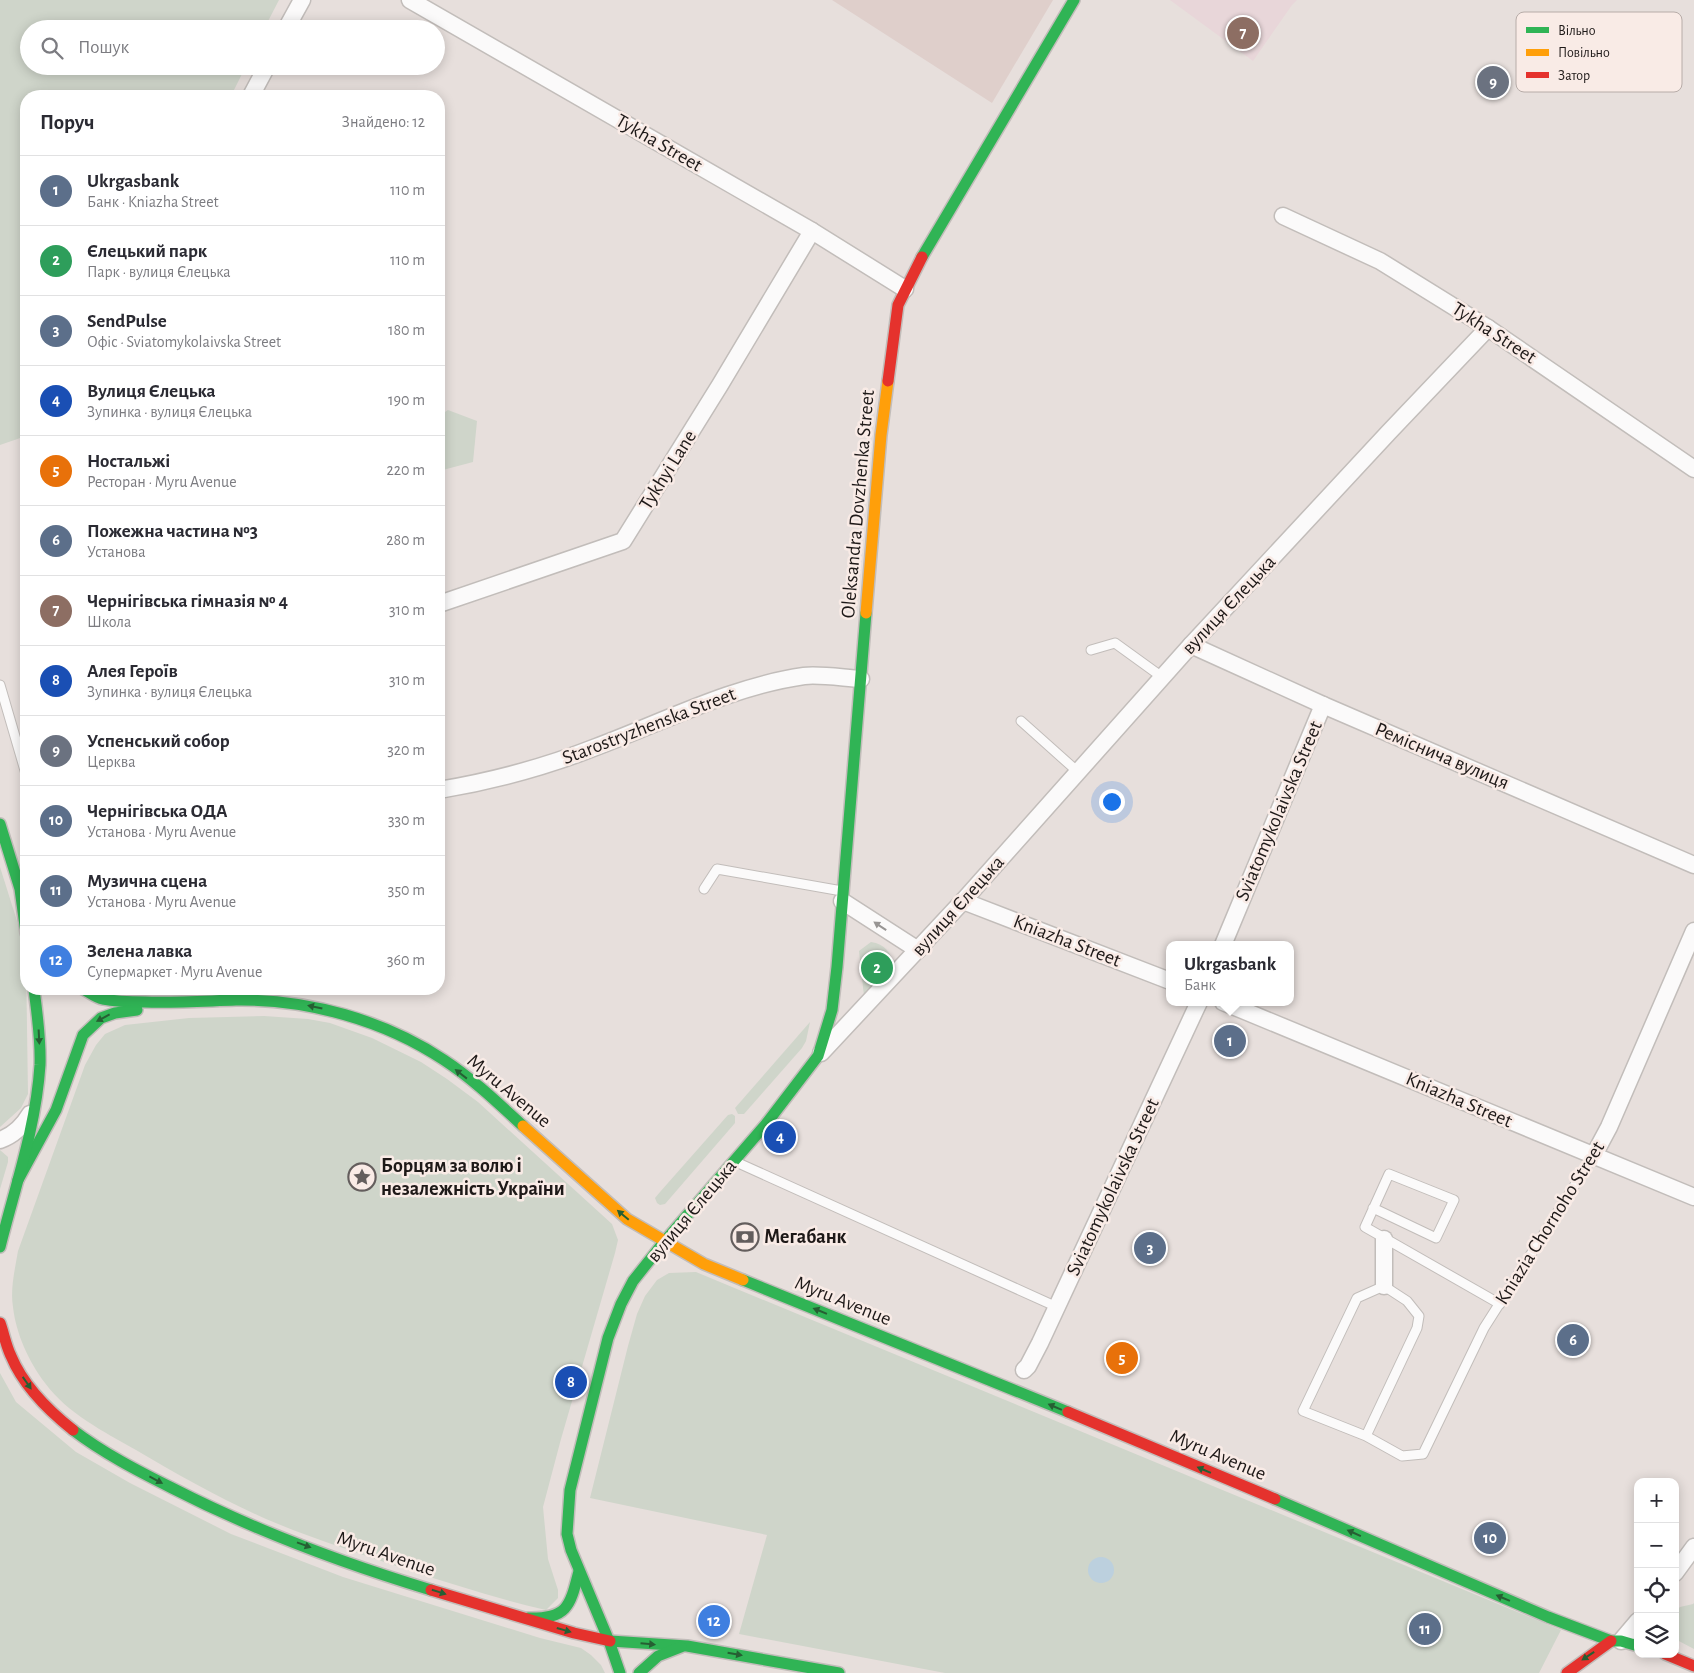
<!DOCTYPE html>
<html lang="uk">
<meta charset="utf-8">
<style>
:root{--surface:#fff;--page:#f2f2f3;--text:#2b2b33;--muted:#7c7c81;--line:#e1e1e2;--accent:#ea580c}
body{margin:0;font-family:"Alegreya Sans",sans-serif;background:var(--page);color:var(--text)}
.controls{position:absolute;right:15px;bottom:15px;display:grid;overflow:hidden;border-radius:10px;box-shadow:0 2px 12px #0003}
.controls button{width:45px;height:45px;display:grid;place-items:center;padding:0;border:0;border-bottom:1px solid var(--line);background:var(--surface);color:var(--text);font:25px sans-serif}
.you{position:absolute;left:1111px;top:801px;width:18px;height:18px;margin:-12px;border:4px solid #fff;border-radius:50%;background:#1a73e8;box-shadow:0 0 0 8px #1a73e833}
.badge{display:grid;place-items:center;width:32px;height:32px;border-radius:50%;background:var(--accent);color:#fff;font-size:16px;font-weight:700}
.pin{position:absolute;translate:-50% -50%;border:2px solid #fff;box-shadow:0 1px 5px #0006}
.popup{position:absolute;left:1166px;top:941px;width:128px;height:65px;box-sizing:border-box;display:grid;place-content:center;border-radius:10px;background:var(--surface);filter:drop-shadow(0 1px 4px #0005);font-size:16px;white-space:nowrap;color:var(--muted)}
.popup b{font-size:19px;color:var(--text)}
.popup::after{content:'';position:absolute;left:50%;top:100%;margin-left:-10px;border:10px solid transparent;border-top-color:var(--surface)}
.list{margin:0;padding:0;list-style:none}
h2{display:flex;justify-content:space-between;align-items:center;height:65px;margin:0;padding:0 20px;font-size:21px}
h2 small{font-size:16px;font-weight:400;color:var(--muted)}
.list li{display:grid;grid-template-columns:32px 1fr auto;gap:15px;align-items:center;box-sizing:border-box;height:70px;padding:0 20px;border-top:1px solid var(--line)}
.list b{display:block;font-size:19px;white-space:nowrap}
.list p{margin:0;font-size:16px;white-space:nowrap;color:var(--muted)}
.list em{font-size:16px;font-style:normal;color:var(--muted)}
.icon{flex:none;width:28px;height:28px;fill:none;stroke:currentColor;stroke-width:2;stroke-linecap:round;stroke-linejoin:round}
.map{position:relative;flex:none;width:1694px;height:1673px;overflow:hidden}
.search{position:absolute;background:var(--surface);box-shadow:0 2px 12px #0003;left:20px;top:20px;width:425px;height:55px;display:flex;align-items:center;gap:12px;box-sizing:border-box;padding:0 18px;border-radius:28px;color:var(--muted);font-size:19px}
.panel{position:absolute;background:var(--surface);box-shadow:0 2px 12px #0003;left:20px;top:90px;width:425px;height:905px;border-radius:20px}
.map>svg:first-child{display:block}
.built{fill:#dfcfcb}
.education{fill:#e8d6d9}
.green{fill:#cfd5ca}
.water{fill:#bcd0de}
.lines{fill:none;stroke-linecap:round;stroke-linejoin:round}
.lane-casing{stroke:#c2bdba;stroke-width:11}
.street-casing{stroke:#c2bdba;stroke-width:19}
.fast-casing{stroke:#c2bdba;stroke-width:14}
.slow-casing{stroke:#c2bdba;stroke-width:14}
.jam-casing{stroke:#c2bdba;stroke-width:14}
.lane{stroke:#fbfafa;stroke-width:9}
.street{stroke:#fbfafa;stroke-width:16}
.fast{stroke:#30b455;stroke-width:11}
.slow{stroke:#ff9f0a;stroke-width:11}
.jam{stroke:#e5322d;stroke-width:11}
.oneway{fill:#989594}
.oneway2{fill:#265f33}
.labels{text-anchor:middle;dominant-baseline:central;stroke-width:5;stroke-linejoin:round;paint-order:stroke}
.street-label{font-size:20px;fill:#1e1918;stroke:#f9ebe6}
.poi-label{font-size:20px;font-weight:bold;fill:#1e1918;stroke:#f9ebe6;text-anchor:start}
.key{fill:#f9ebe6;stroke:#b7aca8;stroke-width:1}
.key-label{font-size:14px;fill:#1e1918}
</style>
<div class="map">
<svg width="1694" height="1673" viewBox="0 0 1694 1673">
<rect width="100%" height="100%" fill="#e7dfdc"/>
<path class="built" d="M 832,0 L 1053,0 L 992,103 Z"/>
<path class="education" d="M 1170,0 L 1297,0 L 1292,5 L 1253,61 Z"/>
<g class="green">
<path d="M 0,0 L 279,0 L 264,29 L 29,29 L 29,66 L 246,66 L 231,96 L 26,96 L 26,436 L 0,445 Z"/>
<path d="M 448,410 L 477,421 L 473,462 L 439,471 L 439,416 Z"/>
<path d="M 0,867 L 17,921 L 26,960 L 28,1094 L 21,1108 L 0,1127 Z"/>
<path d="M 871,942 C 885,944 891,953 894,965 L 864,996 L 859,951 Z"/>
<path d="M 264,1016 L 308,1019 L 330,1023 L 372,1038 L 421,1062 L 447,1079 L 478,1102 L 612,1224 L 618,1240 L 615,1253 L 561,1439 L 543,1507 L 548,1559 L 558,1590 L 558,1598 L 546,1610 C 498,1599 452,1584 405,1569 C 358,1553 311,1538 266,1519 C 223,1500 176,1474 136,1450 C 103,1431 68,1414 45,1383 C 29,1362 16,1334 13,1307 C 10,1289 15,1269 18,1251 L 85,1065 L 96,1045 L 105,1034 L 125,1025 L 189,1018 Z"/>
<path d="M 810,1022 L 806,1041 L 802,1048 L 744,1114 L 738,1114 L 735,1108 Z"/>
<path d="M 732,1114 L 735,1116 L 735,1123 L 665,1204 L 660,1205 L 657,1203 L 655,1198 L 660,1192 L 728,1115 Z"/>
<path d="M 0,1150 L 8,1157 L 8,1162 L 0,1189 Z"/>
<path d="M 696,1272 L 1561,1630 L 1539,1673 L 945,1673 L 739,1634 L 767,1535 L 590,1498 L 628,1346 L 637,1314 L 645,1296 L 657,1280 L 669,1273 Z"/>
<path d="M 0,1373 L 16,1402 L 76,1452 L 130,1483 L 231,1534 L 343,1577 L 540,1638 L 581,1648 L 591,1655 L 601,1665 L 605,1673 L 0,1673 Z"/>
<path d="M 1694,1603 L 1694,1649 L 1675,1639 L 1675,1611 L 1680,1607 L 1693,1604 Z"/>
</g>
<circle class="water" cx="1101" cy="1570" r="13"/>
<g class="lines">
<g class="lane-casing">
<g id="lane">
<path d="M 1091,650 L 1115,643 L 1162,677"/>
<path d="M 0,685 L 26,774"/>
<path d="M 1021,721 L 1078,772"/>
<path d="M 704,889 L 717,869 L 842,891"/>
<path d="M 736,1162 L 1057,1307"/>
<path d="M 1373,1208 L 1436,1238 L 1454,1200 L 1389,1174 L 1365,1227 L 1500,1304"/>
<path d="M 1366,1436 L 1303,1411 L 1357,1298 L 1384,1286 L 1407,1301 L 1419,1316 L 1417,1328 L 1366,1436 L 1402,1456 L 1423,1454 L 1484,1328 L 1594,1155"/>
</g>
</g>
<g class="street-casing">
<g id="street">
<path d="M 410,0 L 812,231 L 905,289"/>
<path d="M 286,29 L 302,0"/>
<path d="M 251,96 L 267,66"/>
<path d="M 1283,216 L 1380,261 L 1488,328 L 1694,469"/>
<path d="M 439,604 L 623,541 L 720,385 L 812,231"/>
<path d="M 1191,645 L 1323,705 L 1694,865"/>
<path d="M 439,790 C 493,781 545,767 596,747 C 663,722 733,686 804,676 C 819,674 844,678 861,679"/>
<path d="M 842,901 L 918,950"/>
<path d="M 963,901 L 1170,981"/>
<path d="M 1223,945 L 1323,705"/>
<path d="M 1223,1002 L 1694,1197"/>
<path d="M 821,1053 L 963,901 L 1191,645 L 1389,432 L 1488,328"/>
<path d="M 0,1140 C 14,1135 23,1126 30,1114"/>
<path d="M 1594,1155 L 1609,1127 L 1694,931"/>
<path d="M 1384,1239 L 1384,1286"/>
<path d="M 1024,1370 L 1028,1366 L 1040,1343 L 1199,1002"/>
<path d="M 1675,1573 L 1694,1547"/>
<path d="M 1621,1641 L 1638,1621"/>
</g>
</g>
<g class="fast-casing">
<g id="fast">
<path d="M 922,257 L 1074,0"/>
<path d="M 0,824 L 20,889 L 26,933"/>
<path d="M 83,989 C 89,992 96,998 103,999 C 117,1002 131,1002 145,1002 C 175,1003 205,1001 236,1000 C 308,999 384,1020 444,1060 C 473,1079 498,1103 523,1126"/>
<path d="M 18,1180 L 56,1110 L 83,1035 L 101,1018 L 115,1013 L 137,1010"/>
<path d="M 664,1242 L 766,1124 L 818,1056 L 832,1010 L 837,967 L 866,613"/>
<path d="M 0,1247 C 15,1187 36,1127 40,1065 C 41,1039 37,1014 34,989"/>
<path d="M 743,1280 L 1068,1412"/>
<path d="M 73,1430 C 103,1453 138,1471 172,1488 C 254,1530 342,1563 431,1590"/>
<path d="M 1275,1499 L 1548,1617 L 1611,1641 L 1621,1641 L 1638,1646"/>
<path d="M 528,1618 C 568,1619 570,1606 579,1571"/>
<path d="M 610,1641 L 687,1646 L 839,1673"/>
<path d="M 620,1673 L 609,1641 L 571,1550 L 567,1534 L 570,1490 L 608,1338 L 621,1304 L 633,1281 L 664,1242"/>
<path d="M 639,1673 L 658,1656 L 681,1647"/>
</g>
</g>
<g class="slow-casing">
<g id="slow">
<path d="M 866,613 L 881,435 L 888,381"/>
<path d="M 523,1126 L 627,1219 L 704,1264 L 743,1280"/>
</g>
</g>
<g class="jam-casing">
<g id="jam">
<path d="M 888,381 L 898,305 L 922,257"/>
<path d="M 0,1323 C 4,1334 6,1346 11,1356 C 23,1385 49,1411 73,1430"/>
<path d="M 1068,1412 L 1275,1499"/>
<path d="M 431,1590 L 574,1633 L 610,1641"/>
<path d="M 1665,1654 L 1694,1666"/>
<path d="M 1567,1673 L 1611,1641"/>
</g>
</g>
<use href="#lane" class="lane"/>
<use href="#street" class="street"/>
<use href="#fast" class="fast"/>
<use href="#slow" class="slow"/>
<use href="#jam" class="jam"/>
</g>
<defs><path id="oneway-solid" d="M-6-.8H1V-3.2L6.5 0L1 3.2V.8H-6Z" transform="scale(1.25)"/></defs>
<use class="oneway" href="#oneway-solid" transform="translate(880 926) rotate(-146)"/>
<g class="oneway2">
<use href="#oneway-solid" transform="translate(315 1007) rotate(-168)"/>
<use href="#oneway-solid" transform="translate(103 1018) rotate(152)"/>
<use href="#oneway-solid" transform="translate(39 1037) rotate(87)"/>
<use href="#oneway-solid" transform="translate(461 1074) rotate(-142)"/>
<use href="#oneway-solid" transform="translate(623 1215) rotate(-140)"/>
<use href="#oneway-solid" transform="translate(820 1311) rotate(-158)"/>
<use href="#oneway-solid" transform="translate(27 1383) rotate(55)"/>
<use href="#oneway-solid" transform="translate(1055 1407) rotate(-157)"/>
<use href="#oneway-solid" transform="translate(1204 1470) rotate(-157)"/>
<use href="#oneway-solid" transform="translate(156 1480) rotate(28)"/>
<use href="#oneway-solid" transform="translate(1354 1533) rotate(-156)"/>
<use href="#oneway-solid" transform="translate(304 1545) rotate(20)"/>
<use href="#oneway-solid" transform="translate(439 1592) rotate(17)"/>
<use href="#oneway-solid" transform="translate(1503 1598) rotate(-157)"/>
<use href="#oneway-solid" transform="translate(564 1630) rotate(16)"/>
<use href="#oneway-solid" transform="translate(648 1644) rotate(5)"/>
<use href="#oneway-solid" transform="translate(735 1654) rotate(10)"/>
<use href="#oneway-solid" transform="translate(1588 1656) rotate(146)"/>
</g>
<defs>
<g id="sight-ring" transform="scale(1.4375)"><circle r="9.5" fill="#f9ebe6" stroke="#645e5d" stroke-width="1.5"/><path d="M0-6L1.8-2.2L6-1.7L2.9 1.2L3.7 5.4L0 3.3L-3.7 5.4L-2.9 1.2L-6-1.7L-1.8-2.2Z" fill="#645e5d"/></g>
<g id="bank-ring" transform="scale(1.4375)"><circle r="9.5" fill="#f9ebe6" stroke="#645e5d" stroke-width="1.5"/><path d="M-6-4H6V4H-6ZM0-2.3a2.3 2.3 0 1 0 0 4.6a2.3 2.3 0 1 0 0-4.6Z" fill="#645e5d"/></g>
</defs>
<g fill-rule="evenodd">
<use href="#sight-ring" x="362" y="1177"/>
<use href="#bank-ring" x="745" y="1237"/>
</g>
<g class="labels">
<g class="street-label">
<text transform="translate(659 143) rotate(30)">Tykha Street</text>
<text transform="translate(1494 333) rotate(33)">Tykha Street</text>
<text transform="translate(668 470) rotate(-58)">Tykhyi Lane</text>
<text transform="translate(858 504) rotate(-85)">Oleksandra Dovzhenka Street</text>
<text transform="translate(1229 605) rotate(-47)">вулиця Єлецька</text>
<text transform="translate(649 726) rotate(-21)">Starostryzhenska Street</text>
<text transform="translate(1442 756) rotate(23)">Реміснича вулиця</text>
<text transform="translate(1279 811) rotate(-67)">Sviatomykolaivska Street</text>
<text transform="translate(958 906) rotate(-48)">вулиця Єлецька</text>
<text transform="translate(1067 941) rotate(21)">Kniazha Street</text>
<text transform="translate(509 1091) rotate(40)">Myru Avenue</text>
<text transform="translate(1459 1100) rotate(23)">Kniazha Street</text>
<text transform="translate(1113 1187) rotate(-65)">Sviatomykolaivska Street</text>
<text transform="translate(692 1211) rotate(-50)">вулиця Єлецька</text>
<text transform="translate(1550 1223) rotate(-58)">Kniazia Chornoho Street</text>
<text transform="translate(843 1301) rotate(22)">Myru Avenue</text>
<text transform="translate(1218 1455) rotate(23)">Myru Avenue</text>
<text transform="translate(386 1554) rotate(19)">Myru Avenue</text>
</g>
<g class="poi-label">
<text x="381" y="1166">Борцям за волю і<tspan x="381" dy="23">незалежність України</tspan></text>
<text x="764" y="1237">Мегабанк</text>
</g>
</g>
<rect x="1516" y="12" width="166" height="80" rx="8" class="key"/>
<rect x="1526" y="27" width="23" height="6" fill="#30b455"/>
<rect x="1526" y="49" width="23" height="7" fill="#ff9f0a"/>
<rect x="1526" y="72" width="23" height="6" fill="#e5322d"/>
<g class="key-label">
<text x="1558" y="35">Вільно</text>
<text x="1558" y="57">Повільно</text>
<text x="1558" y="80">Затор</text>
</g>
</svg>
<div class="controls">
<button>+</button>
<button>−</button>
<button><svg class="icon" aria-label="locate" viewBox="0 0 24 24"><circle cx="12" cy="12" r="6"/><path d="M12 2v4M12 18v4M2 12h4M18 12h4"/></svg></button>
<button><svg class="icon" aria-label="layers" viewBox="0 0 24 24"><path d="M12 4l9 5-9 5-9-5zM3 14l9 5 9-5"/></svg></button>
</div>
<div class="you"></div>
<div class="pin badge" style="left:1230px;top:1041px;background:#5c6f8a">1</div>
<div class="popup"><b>Ukrgasbank</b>Банк</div>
<div class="pin badge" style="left:877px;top:968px;background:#2e9e5b">2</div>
<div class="pin badge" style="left:1150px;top:1248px;background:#5c6f8a">3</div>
<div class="pin badge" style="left:780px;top:1137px;background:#1a4fb4">4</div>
<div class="pin badge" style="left:1122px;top:1358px;background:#e8710a">5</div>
<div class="pin badge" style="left:1573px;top:1340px;background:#5c6f8a">6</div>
<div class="pin badge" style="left:1243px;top:33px;background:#8d6e63">7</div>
<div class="pin badge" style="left:571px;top:1382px;background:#1a4fb4">8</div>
<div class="pin badge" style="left:1493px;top:82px;background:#6b7280">9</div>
<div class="pin badge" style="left:1490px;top:1538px;background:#5c6f8a">10</div>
<div class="pin badge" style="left:1425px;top:1629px;background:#5c6f8a">11</div>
<div class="pin badge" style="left:714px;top:1621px;background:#3f7fe0">12</div>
<div class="search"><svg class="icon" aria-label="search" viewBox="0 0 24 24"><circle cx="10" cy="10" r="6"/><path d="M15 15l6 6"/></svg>Пошук</div>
<section class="panel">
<h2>Поруч<small>Знайдено: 12</small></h2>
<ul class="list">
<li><span class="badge" style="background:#5c6f8a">1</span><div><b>Ukrgasbank</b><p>Банк · Kniazha Street</p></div><em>110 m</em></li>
<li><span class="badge" style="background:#2e9e5b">2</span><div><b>Єлецький парк</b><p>Парк · вулиця Єлецька</p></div><em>110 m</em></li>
<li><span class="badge" style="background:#5c6f8a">3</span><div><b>SendPulse</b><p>Офіс · Sviatomykolaivska Street</p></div><em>180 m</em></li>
<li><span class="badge" style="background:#1a4fb4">4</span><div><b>Вулиця Єлецька</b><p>Зупинка · вулиця Єлецька</p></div><em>190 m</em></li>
<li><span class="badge" style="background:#e8710a">5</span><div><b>Ностальжі</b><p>Ресторан · Myru Avenue</p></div><em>220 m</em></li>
<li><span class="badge" style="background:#5c6f8a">6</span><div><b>Пожежна частина №3</b><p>Установа</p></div><em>280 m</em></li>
<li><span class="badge" style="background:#8d6e63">7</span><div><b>Чернігівська гімназія № 4</b><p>Школа</p></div><em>310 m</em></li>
<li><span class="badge" style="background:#1a4fb4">8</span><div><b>Алея Героїв</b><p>Зупинка · вулиця Єлецька</p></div><em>310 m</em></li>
<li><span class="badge" style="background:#6b7280">9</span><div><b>Успенський собор</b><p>Церква</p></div><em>320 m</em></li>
<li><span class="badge" style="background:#5c6f8a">10</span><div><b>Чернігівська ОДА</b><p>Установа · Myru Avenue</p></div><em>330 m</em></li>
<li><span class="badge" style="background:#5c6f8a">11</span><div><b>Музична сцена</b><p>Установа · Myru Avenue</p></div><em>350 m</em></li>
<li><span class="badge" style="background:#3f7fe0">12</span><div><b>Зелена лавка</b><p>Супермаркет · Myru Avenue</p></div><em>360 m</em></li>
</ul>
</section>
</div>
